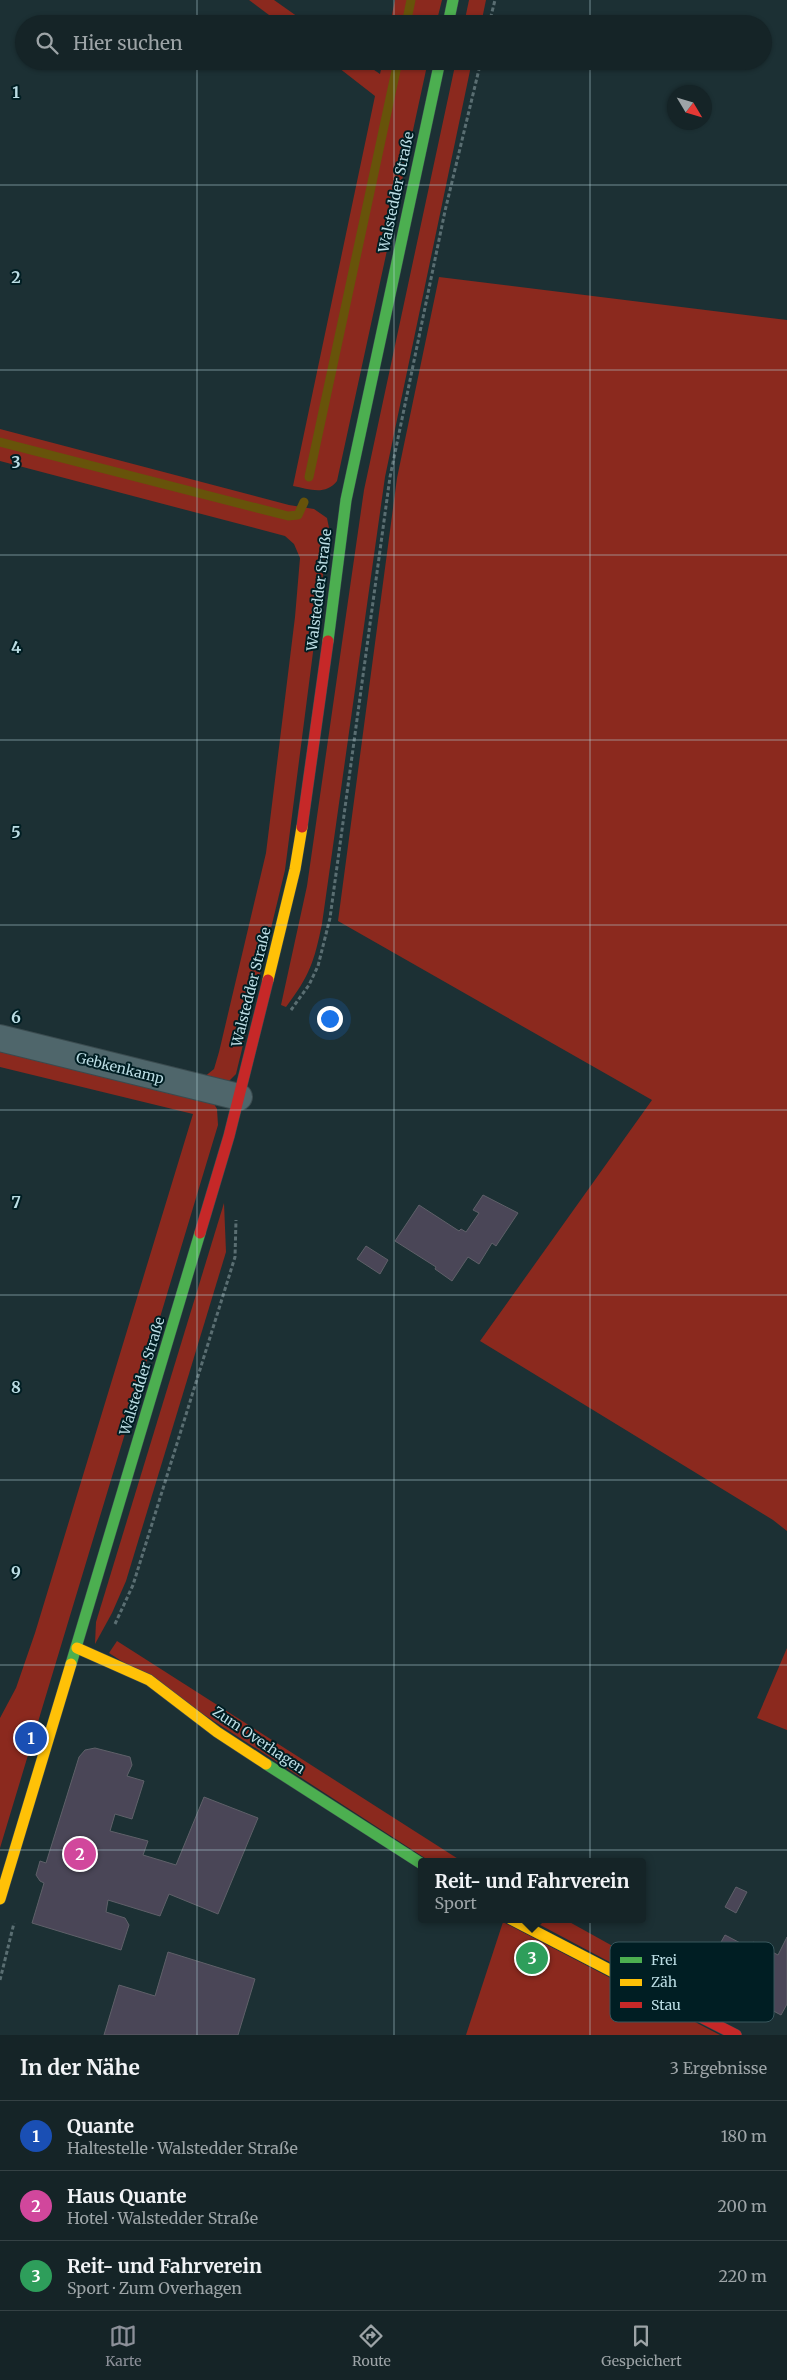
<!DOCTYPE html>
<html lang="de">
<meta charset="utf-8">
<style>
:root{--surface:#152427;--page:#223033;--text:#f1f3f6;--muted:#9da4a7;--line:#344144;--accent:#8c9099}
body{margin:0;font-family:Merriweather,serif;background:var(--page);color:var(--text)}
.compass{position:absolute;left:667px;top:85px;width:45px;height:45px;border-radius:50%;background:var(--surface);box-shadow:0 1px 4px #0004;rotate:128deg}
.you{position:absolute;left:329px;top:1018px;width:18px;height:18px;margin:-12px;border:4px solid #fff;border-radius:50%;background:#1a73e8;box-shadow:0 0 0 8px #1a73e833}
.badge{display:grid;place-items:center;width:32px;height:32px;border-radius:50%;background:var(--accent);color:#fff;font-size:16px;font-weight:700}
.pin{position:absolute;translate:-50% -50%;border:2px solid #fff;box-shadow:0 1px 5px #0006}
.popup{position:absolute;left:418px;top:1858px;width:228px;height:65px;box-sizing:border-box;display:grid;place-content:center;border-radius:5px;background:var(--surface);filter:drop-shadow(0 1px 4px #0005);font-size:16px;white-space:nowrap;color:var(--muted)}
.popup b{font-size:19px;color:var(--text)}
.popup::after{content:'';position:absolute;left:50%;top:100%;margin-left:-10px;border:10px solid transparent;border-top-color:var(--surface)}
.list{margin:0;padding:0;list-style:none}
h2{display:flex;justify-content:space-between;align-items:center;height:65px;margin:0;padding:0 20px;font-size:21px}
h2 small{font-size:16px;font-weight:400;color:var(--muted)}
.list li{display:grid;grid-template-columns:32px 1fr auto;gap:15px;align-items:center;box-sizing:border-box;height:70px;padding:0 20px;border-top:1px solid var(--line)}
.list b{display:block;font-size:19px;white-space:nowrap}
.list p{margin:0;font-size:16px;white-space:nowrap;color:var(--muted)}
.list em{font-size:16px;font-style:normal;color:var(--muted)}
.icon{flex:none;width:28px;height:28px;fill:none;stroke:currentColor;stroke-width:2;stroke-linecap:round;stroke-linejoin:round}
.map{position:relative;flex:none;width:787px;height:2035px;overflow:hidden}
.search{position:absolute;background:var(--surface);box-shadow:0 1px 4px #0004;left:15px;right:15px;top:15px;height:55px;display:flex;align-items:center;gap:12px;box-sizing:border-box;padding:0 18px;border-radius:28px;color:var(--muted);font-size:19px}
.sheet{height:275px;background:var(--surface)}
nav{display:flex;justify-content:space-around;align-items:center;box-sizing:border-box;height:70px;border-top:1px solid var(--line);background:var(--surface);font-size:14px;color:var(--muted)}
nav a{display:grid;justify-items:center;gap:2px}
nav .on{color:var(--accent)}
.map>svg:first-child{display:block}
.green{fill:#8b291e}
.lines{fill:none;stroke-linecap:round;stroke-linejoin:round}
.stream{stroke:#67530a;stroke-width:9}
.building{fill:#4a4657;stroke:#5f6069}
.street-casing{stroke:#3a4b4f;stroke-width:28}
.fast-casing{stroke:#3a4b4f;stroke-width:12}
.slow-casing{stroke:#3a4b4f;stroke-width:12}
.jam-casing{stroke:#3a4b4f;stroke-width:12}
.path{stroke:#5a6e72;stroke-width:3;stroke-dasharray:4 2.5;stroke-linecap:butt}
.street{stroke:#4f666b;stroke-width:26}
.fast{stroke:#4caf50;stroke-width:11}
.slow{stroke:#ffc107;stroke-width:11}
.jam{stroke:#c62828;stroke-width:11}
.grid{fill:none;stroke:#bbdde4;stroke-width:1;stroke-opacity:0.55}
.labels{text-anchor:middle;dominant-baseline:central;stroke-width:4;stroke-linejoin:round;paint-order:stroke}
.street-label{font-size:14px;fill:#bbdde4;stroke:#001e23}
.key{fill:#001e23;stroke:#38575d;stroke-width:1}
.key-label{font-size:14px;fill:#bbdde4}
.grid-label{font-size:16px;text-anchor:middle;font-weight:bold;fill:#bbdde4;stroke:#001e23;stroke-width:4;stroke-linejoin:round;paint-order:stroke}
</style>
<div class="map">
<svg width="787" height="2035" viewBox="0 0 787 2035">
<rect width="100%" height="100%" fill="#1c3034"/>
<g class="green">
<path d="M 249,0 L 274,0 L 308,24 L 281,24 Z"/>
<path d="M 395,0 L 442,0 L 436,24 L 390,24 Z"/>
<path d="M 469,0 L 486,0 L 481,24 L 464,24 Z"/>
<path d="M 330,61 L 361,61 L 380,74 L 383,61 L 428,61 L 337,481 C 325,496 309,489 293,486 L 375,96 Z"/>
<path d="M 456,61 L 472,61 L 385,477 L 322,924 C 314,962 310,975 286,1007 L 281,1005 L 307,886 L 364,490 Z"/>
<path d="M 439,277 L 787,320 L 787,1531 L 773,1520 L 480,1341 L 652,1100 L 338,921 L 397,478 Z"/>
<path d="M 0,429 L 289,505 L 314,509 L 327,518 L 329,528 L 285,870 L 236,1074 L 228,1082 L 198,1082 L 214,1069 L 219,1052 L 266,853 L 295,617 L 300,558 L 294,544 L 285,536 L 0,461 Z"/>
<path d="M 0,1046 L 214,1104 L 217,1109 L 218,1125 L 0,1848 L 0,1718 L 16,1688 L 35,1633 L 193,1114 L 0,1067 Z"/>
<path d="M 224,1203 L 226,1252 L 126,1581 L 112,1613 L 95,1644 L 96,1622 Z"/>
<path d="M 117,1641 L 463,1862 L 431,1862 L 109,1653 Z"/>
<path d="M 787,1648 L 787,1730 L 757,1718 Z"/>
<path d="M 529,1919 L 564,1919 L 654,1969 L 649,1983 Z"/>
<path d="M 503,1922 L 720,2035 L 466,2035 Z"/>
</g>
<g class="lines">
<g class="stream">
<path d="M 406,24 L 411,0"/>
<path d="M 0,442 L 288,516 L 298,515 L 304,502"/>
<path d="M 309,477 L 398,61"/>
</g>
</g>
<g class="building">
<path d="M 483,1195 L 518,1213 L 496,1246 L 492,1243 L 479,1264 L 468,1257 L 452,1281 L 435,1269 L 436,1267 L 395,1241 L 419,1205 L 459,1231 L 461,1229 L 466,1232 L 479,1213 L 473,1210 Z"/>
<path d="M 366,1246 L 388,1260 L 380,1274 L 357,1259 Z"/>
<path d="M 95,1748 L 130,1757 L 132,1765 L 127,1776 L 144,1781 L 132,1819 L 115,1814 L 110,1831 L 148,1841 L 143,1855 L 176,1865 L 204,1797 L 258,1818 L 218,1914 L 169,1894 L 160,1916 L 108,1900 L 106,1912 L 125,1918 L 129,1925 L 121,1950 L 32,1923 L 44,1883 L 40,1881 L 36,1875 L 40,1861 L 46,1863 L 79,1757 L 85,1750 Z"/>
<path d="M 736,1887 L 747,1892 L 736,1913 L 725,1907 Z"/>
<path d="M 725,1935 L 750,1948 L 753,1942 L 778,1955 L 787,1937 L 787,2004 L 781,2015 L 703,1974 Z"/>
<path d="M 168,1952 L 255,1979 L 238,2035 L 104,2035 L 119,1985 L 155,1996 Z"/>
</g>
<g class="lines">
<g class="street-casing">
<path id="street" d="M 0,1038 L 239,1097"/>
</g>
<g class="fast-casing">
<g id="fast">
<path d="M 448,24 L 453,0"/>
<path d="M 328,641 L 346,500 L 440,61"/>
<path d="M 71,1664 L 200,1233"/>
<path d="M 266,1764 L 422,1864"/>
</g>
</g>
<g class="slow-casing">
<g id="slow">
<path d="M 268,980 L 295,869 L 302,827"/>
<path d="M 77,1648 L 149,1680 L 217,1732 L 266,1764"/>
<path d="M 0,1899 L 71,1664"/>
<path d="M 511,1919 L 652,1992"/>
</g>
</g>
<g class="jam-casing">
<g id="jam">
<path d="M 302,827 L 328,641"/>
<path d="M 200,1233 L 229,1136 L 268,980"/>
<path d="M 652,1992 L 736,2035"/>
</g>
</g>
<g class="path">
<path d="M 489,24 L 495,0"/>
<path d="M 291,1010 L 309,985 L 318,966 L 330,918 L 390,477 L 445,211 L 481,61"/>
<path d="M 115,1624 L 133,1585 L 235,1257 L 236,1220"/>
<path d="M 0,1980 L 14,1923"/>
</g>
<use href="#street" class="street"/>
<use href="#fast" class="fast"/>
<use href="#slow" class="slow"/>
<use href="#jam" class="jam"/>
</g>
<path class="grid" d="M 197,0 L 197,24M 394,0 L 394,24M 590,0 L 590,24M 197,61 L 197,2035M 394,61 L 394,2035M 590,61 L 590,2035M 0,185 L 787,185M 0,370 L 787,370M 0,555 L 787,555M 0,740 L 787,740M 0,925 L 787,925M 0,1110 L 787,1110M 0,1295 L 787,1295M 0,1480 L 787,1480M 0,1665 L 787,1665M 0,1850 L 787,1850"/>
<g class="labels">
<g class="street-label">
<text transform="translate(396 192) rotate(-78)">Walstedder Straße</text>
<text transform="translate(319 590) rotate(-83)">Walstedder Straße</text>
<text transform="translate(251 987) rotate(-76)">Walstedder Straße</text>
<text transform="translate(120 1068) rotate(14)">Gebkenkamp</text>
<text transform="translate(142 1376) rotate(-73)">Walstedder Straße</text>
<text transform="translate(259 1740) rotate(34)">Zum Overhagen</text>
</g>
</g>
<rect x="610" y="1942" width="164" height="80" rx="8" class="key"/>
<rect x="620" y="1957" width="22" height="6" fill="#4caf50"/>
<rect x="620" y="1979" width="22" height="7" fill="#ffc107"/>
<rect x="620" y="2002" width="22" height="6" fill="#c62828"/>
<g class="key-label">
<text x="651" y="1965">Frei</text>
<text x="651" y="1987">Zäh</text>
<text x="651" y="2010">Stau</text>
</g>
<g class="grid-label">
<text x="16" y="98">1</text>
<text x="16" y="283">2</text>
<text x="16" y="468">3</text>
<text x="16" y="653">4</text>
<text x="16" y="838">5</text>
<text x="16" y="1023">6</text>
<text x="16" y="1208">7</text>
<text x="16" y="1393">8</text>
<text x="16" y="1578">9</text>
</g>
</svg>
<svg class="compass" viewBox="-18 -18 36 36"><path d="M0-13l5 13h-10z" fill="#e53935"/><path d="M0 13l5-13h-10z" fill="#9da4a7"/></svg>
<div class="you"></div>
<div class="pin badge" style="left:31px;top:1738px;background:#1a4fb4">1</div>
<div class="pin badge" style="left:80px;top:1854px;background:#d1479c">2</div>
<div class="pin badge" style="left:532px;top:1958px;background:#2e9e5b">3</div>
<div class="popup"><b>Reit- und Fahrverein</b>Sport</div>
<div class="search"><svg class="icon" aria-label="search" viewBox="0 0 24 24"><circle cx="10" cy="10" r="6"/><path d="M15 15l6 6"/></svg>Hier suchen</div>
</div>
<section class="sheet">
<h2>In der Nähe<small>3 Ergebnisse</small></h2>
<ul class="list">
<li><span class="badge" style="background:#1a4fb4">1</span><div><b>Quante</b><p>Haltestelle · Walstedder Straße</p></div><em>180 m</em></li>
<li><span class="badge" style="background:#d1479c">2</span><div><b>Haus Quante</b><p>Hotel · Walstedder Straße</p></div><em>200 m</em></li>
<li><span class="badge" style="background:#2e9e5b">3</span><div><b>Reit- und Fahrverein</b><p>Sport · Zum Overhagen</p></div><em>220 m</em></li>
</ul>
</section>
<nav>
<a class="on"><svg class="icon" aria-label="map" viewBox="0 0 24 24"><path d="M3 6l6-2 6 2 6-2v14l-6 2-6-2-6 2zM9 4v14M15 6v14"/></svg>Karte</a>
<a><svg class="icon" aria-label="directions" viewBox="0 0 24 24"><path d="M12 3l9 9-9 9-9-9zM9 14v-3h6M13 9l2 2-2 2"/></svg>Route</a>
<a><svg class="icon" aria-label="saved" viewBox="0 0 24 24"><path d="M7 4h10v16l-5-4-5 4z"/></svg>Gespeichert</a>
</nav>
